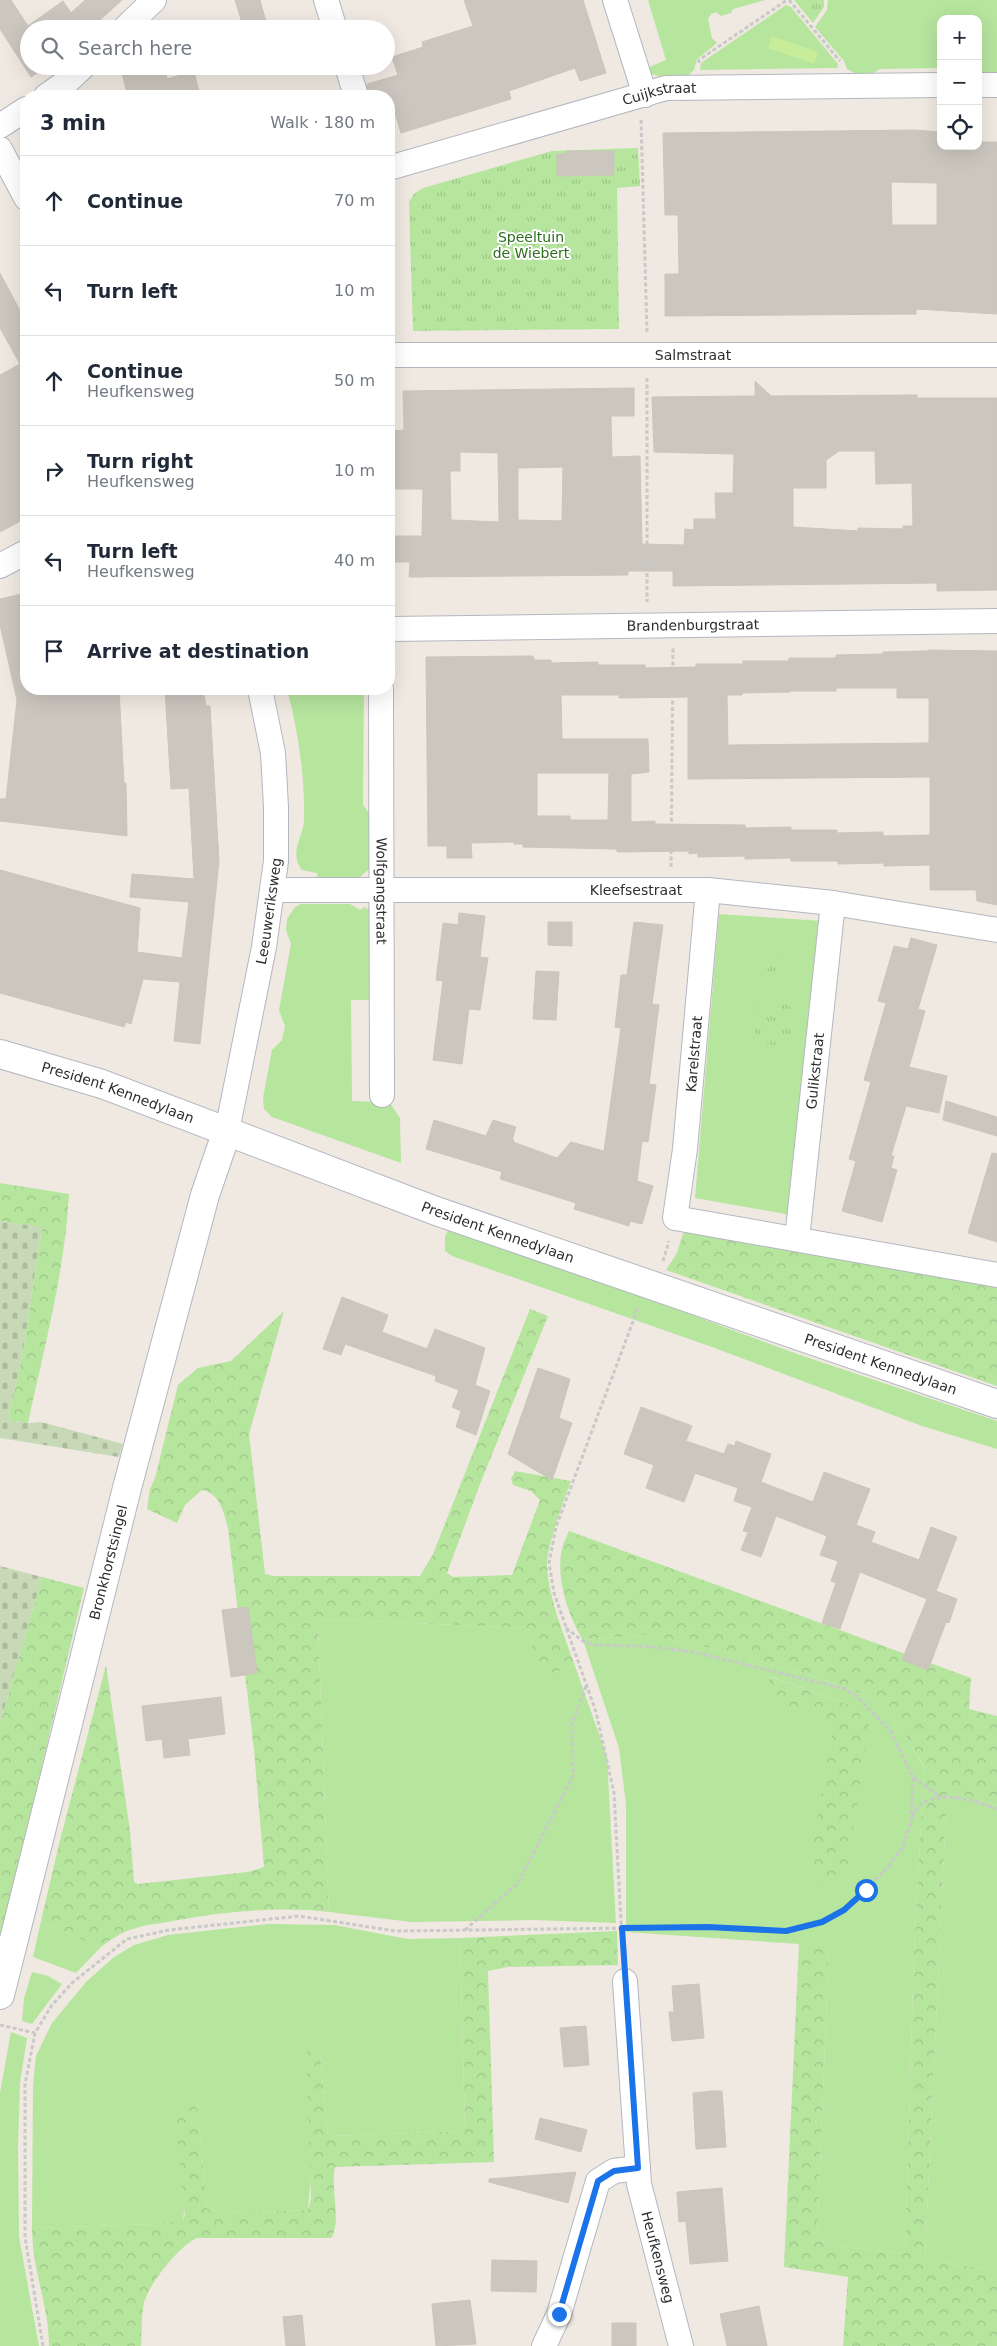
<!DOCTYPE html>
<meta charset="utf-8">
<style>
:root{--surface:#fff;--page:#f2f2f3;--text:#1f2937;--muted:#747a83;--line:#e0e1e3}
body{margin:0;font-family:"DejaVu Sans",sans-serif;background:var(--page);color:var(--text)}
.controls{position:absolute;right:15px;top:15px;display:grid;overflow:hidden;border-radius:10px;box-shadow:0 5px 20px #0002}
.controls button{width:45px;height:45px;display:grid;place-items:center;padding:0;border:0;border-bottom:1px solid var(--line);background:var(--surface);color:var(--text);font:25px sans-serif}
.stop{position:absolute;width:15px;height:15px;margin:-11px;border:4px solid #1a73e8;border-radius:50%;background:#fff}
.stop.end{background:#1a73e8;border-color:#fff;box-shadow:0 1px 5px #0008}
.list{margin:0;padding:0;list-style:none}
h2{display:flex;justify-content:space-between;align-items:center;height:65px;margin:0;padding:0 20px;font-size:21px}
h2 small{font-size:16px;font-weight:400;color:var(--muted)}
.list li{display:grid;grid-template-columns:32px 1fr auto;gap:15px;align-items:center;box-sizing:border-box;height:90px;padding:0 20px;border-top:1px solid var(--line)}
.list b{display:block;font-size:19px;white-space:nowrap}
.list p{margin:0;font-size:16px;white-space:nowrap;color:var(--muted)}
.list em{font-size:16px;font-style:normal;color:var(--muted)}
.icon{flex:none;width:28px;height:28px;fill:none;stroke:currentColor;stroke-width:2;stroke-linecap:round;stroke-linejoin:round}
.map{position:relative;flex:none;width:997px;height:2346px;overflow:hidden}
.search{position:absolute;background:var(--surface);box-shadow:0 5px 20px #0002;left:20px;top:20px;width:375px;height:55px;display:flex;align-items:center;gap:12px;box-sizing:border-box;padding:0 18px;border-radius:28px;color:var(--muted);font-size:19px}
.panel{position:absolute;background:var(--surface);box-shadow:0 5px 20px #0002;left:20px;top:90px;width:375px;height:605px;border-radius:20px}
.map>svg:first-child{display:block}
.grass{fill:#b6e59e;fill-rule:evenodd}
.forest{fill:url(#forest-crowns)}
.cemetery{fill:url(#cemetery-stones)}
.park{fill:url(#park-tufts)}
.pitch{fill:#c9ec9a}
.building{fill:#cbc7bf;stroke:#cbc5ba;fill-rule:evenodd}
.lines{fill:none;stroke-linecap:round;stroke-linejoin:round}
.minor-casing{stroke:#b4b7c1;stroke-width:26}
.tertiary-casing{stroke:#b4b7c1;stroke-width:30}
.path{stroke:#c9c9c9;stroke-width:3;stroke-dasharray:4 2.5;stroke-linecap:butt}
.minor{stroke:#fff;stroke-width:24}
.tertiary{stroke:#fff;stroke-width:28}
.route{stroke:#1a73e8;stroke-width:6}
.labels{text-anchor:middle;dominant-baseline:central;stroke-width:4;stroke-linejoin:round;paint-order:stroke}
.street-label{font-size:14px;fill:#2e2e2e;stroke:#fff}
.park-label{font-size:14px;fill:#2c6e1b;stroke:#fff}
</style>
<div class="map">
<svg width="997" height="2346" viewBox="0 0 997 2346">
<defs>
<pattern id="forest-crowns" width="20" height="18" patternUnits="userSpaceOnUse" patternTransform="scale(1.25)"><rect width="20" height="18" fill="#b6e59e"/><path d="M2 6a3 3 0 1 1 6 0M12 15a3 3 0 1 1 6 0" fill="none" stroke="#9dc588"/></pattern>
<pattern id="cemetery-stones" width="16" height="16" patternUnits="userSpaceOnUse" patternTransform="scale(1.25)"><rect width="16" height="16" fill="#c8d9b8"/><path d="M2 7V4a2 2 0 0 1 4 0v3zM10 15v-3a2 2 0 0 1 4 0v3z" fill="#acbb9e"/></pattern>
<pattern id="park-tufts" width="24" height="20" patternUnits="userSpaceOnUse" patternTransform="scale(1.25)"><rect width="24" height="20" fill="#b6e59e"/><path d="M3 7l-1-3M5 7V3M7 7l1-3M15 17l-1-3M17 17v-4M19 17l1-3" fill="none" stroke="#9dc588"/></pattern>
</defs>
<rect width="100%" height="100%" fill="#efe9e1"/>
<g class="grass">
<path d="M 648,0 L 765,0 L 733,9 L 731,13 L 721,16 L 716,12 L 711,14 L 708,19 L 712,38 L 717,43 L 697,59 L 694,70 L 685,78 C 672,78 659,79 647,71 L 647,68 L 666,60 Z"/>
<path d="M 828,0 L 997,0 L 997,75 L 978,75 L 978,19 L 941,19 L 941,68 L 880,69 L 870,75 L 858,75 L 847,69 L 844,61 L 815,27 L 827,10 Z"/>
<path d="M 786,5 L 791,7 L 838,64 L 837,68 L 700,70 L 701,63 Z"/>
<path d="M 287,689 L 364,689 L 363,805 L 372,817 L 372,863 L 369,869 L 359,878 L 318,879 L 317,873 L 302,870 C 288,852 304,837 304,819 C 305,776 298,730 287,689 Z"/>
<path d="M 301,904 L 350,904 L 360,910 L 365,907 L 371,912 L 374,1000 L 351,1000 L 352,1101 L 389,1102 L 400,1118 L 401,1163 L 272,1117 L 264,1109 L 263,1098 L 272,1050 L 282,1040 L 285,1026 L 279,1010 L 291,944 L 286,930 L 287,919 L 295,907 Z"/>
<path d="M 719,914 L 823,921 L 791,1215 L 695,1198 Z"/>
<path d="M 450,1225 L 797,1354 L 997,1421 L 997,1449 L 922,1426 L 712,1347 L 452,1256 L 445,1251 L 445,1237 Z"/>
<path d="M 321,1619 L 527,1628 L 530,1631 L 535,1670 L 541,1675 L 575,1666 L 607,1757 L 616,1923 L 535,1920 L 412,1922 L 329,1912 L 318,1624 Z"/>
<path d="M 643,1635 L 695,1644 L 810,1675 L 865,1695 L 884,1709 L 908,1739 L 924,1768 L 914,1952 L 905,2253 L 843,2247 L 817,2240 L 829,1946 L 626,1932 L 626,1804 L 619,1748 L 583,1640 ZM 769,1676 L 846,1704 L 833,1729 L 828,1721 Z"/>
<path d="M 947,1788 L 997,1806 L 997,2270 L 946,2263 L 925,2258 Z"/>
<path d="M 41,1921 L 100,1948 L 76,1973 L 33,1957 Z"/>
<path d="M 268,1924 L 334,1925 L 408,1939 L 460,1938 L 465,2131 L 328,2136 L 320,2055 L 308,2210 L 222,2213 L 207,2209 L 197,2104 L 183,2220 L 156,2224 L 32,2228 L 33,2085 L 36,2056 L 52,2023 L 86,1982 L 114,1957 L 134,1945 L 168,1935 Z"/>
<path d="M 32,1972 L 48,1976 L 62,1984 L 32,2024 L 22,2021 L 24,1998 Z"/>
<path d="M 11,2032 L 27,2038 L 20,2083 L 18,2147 L 19,2237 L 39,2346 L 0,2346 L 0,2093 Z"/>
</g>
<g class="forest">
<path d="M 0,1183 L 69,1194 C 65,1271 44,1348 28,1423 L 8,1420 L 23,1351 L 42,1227 L 0,1221 Z"/>
<path d="M 685,1228 L 997,1280 L 997,1386 L 666,1270 L 677,1253 Z"/>
<path d="M 530,1309 L 548,1316 L 480,1484 L 447,1573 L 453,1577 L 512,1575 L 540,1500 L 531,1491 L 513,1485 L 511,1479 L 515,1471 L 571,1481 C 564,1500 546,1548 547,1566 C 549,1601 564,1634 575,1666 L 541,1676 L 535,1671 L 530,1631 L 527,1628 L 321,1619 L 318,1624 L 329,1912 C 276,1906 219,1912 167,1922 C 156,1924 144,1925 133,1929 C 121,1932 110,1940 100,1948 L 41,1921 L 59,1844 L 106,1665 L 130,1831 L 134,1882 L 138,1884 L 248,1872 L 264,1867 L 254,1750 L 228,1528 C 224,1513 220,1493 202,1490 L 185,1505 L 177,1523 L 147,1509 L 150,1489 L 155,1478 L 178,1385 L 198,1368 L 231,1361 L 284,1311 L 249,1434 L 265,1574 L 274,1576 L 420,1576 L 433,1554 Z"/>
<path d="M 569,1531 L 971,1678 L 969,1709 L 997,1716 L 997,1806 L 947,1789 L 925,2258 L 946,2263 L 997,2270 L 997,2346 L 843,2346 L 848,2277 L 784,2267 L 799,1943 L 829,1946 L 817,2240 L 843,2247 L 905,2253 L 914,1952 L 924,1767 L 908,1739 L 884,1709 L 865,1695 L 810,1675 L 695,1644 L 643,1635 L 583,1640 C 569,1617 557,1582 561,1554 C 562,1546 566,1538 569,1531 Z"/>
<path d="M 42,1577 L 84,1588 L 0,1943 L 0,1723 Z"/>
<path d="M 768,1676 L 846,1704 L 870,1718 L 847,1870 C 838,1884 826,1888 812,1878 L 809,1866 L 833,1729 C 821,1708 787,1714 773,1695 C 770,1690 770,1681 768,1676 Z"/>
<path d="M 617,1931 L 618,1965 L 508,1967 L 488,1971 L 494,2162 L 335,2167 C 330,2188 342,2222 331,2238 L 197,2238 C 180,2245 148,2285 144,2303 C 141,2316 142,2332 141,2346 L 49,2346 C 49,2306 32,2269 32,2228 L 156,2224 L 183,2220 L 185,2214 L 174,2109 L 179,2100 L 197,2103 L 207,2209 L 222,2213 L 308,2210 L 311,2199 L 306,2052 L 313,2049 L 320,2055 L 328,2136 L 465,2131 L 460,1938 Z"/>
</g>
<g class="cemetery">
<path d="M 0,1221 L 42,1227 L 23,1351 L 8,1420 L 28,1423 L 41,1422 L 123,1444 L 119,1457 L 0,1438 Z"/>
<path d="M 0,1566 L 42,1577 L 0,1723 Z"/>
</g>
<g class="park">
<path d="M 794,0 L 824,0 L 824,7 L 813,23 Z"/>
<path d="M 638,148 L 640,186 L 617,188 L 619,329 L 413,331 L 409,202 L 414,194 L 423,188 L 552,151 Z"/>
<path d="M 769,954 L 783,956 L 779,986 L 766,984 Z"/>
<circle cx="775" cy="1023" r="22"/>
</g>
<path class="pitch" d="M 772,36 L 818,52 L 814,64 L 768,48 Z"/>
<g class="building">
<path d="M 0,0 L 11,0 L 28,26 L 63,1 L 71,13 L 85,0 L 122,0 L 90,29 L 29,29 L 29,66 L 48,66 L 31,77 L 0,29 Z"/>
<path d="M 235,0 L 260,0 L 268,29 L 244,29 Z"/>
<path d="M 464,0 L 583,0 L 606,73 L 580,81 L 575,68 L 509,91 L 511,99 L 401,133 L 390,96 L 369,96 L 367,84 L 398,75 L 392,57 L 423,47 L 422,42 L 473,26 Z"/>
<path d="M 120,66 L 163,66 L 167,79 L 194,71 L 200,96 L 128,96 Z"/>
<path d="M 914,130 L 941,132 L 941,146 L 978,146 L 978,142 L 997,142 L 997,314 L 916,309 L 916,314 L 665,316 L 665,274 L 679,274 L 678,215 L 665,215 L 663,133 ZM 891,182 L 937,183 L 937,225 L 892,225 Z"/>
<path d="M 566,151 L 614,151 L 614,175 L 557,176 L 557,154 L 566,154 Z"/>
<path d="M 0,273 L 26,322 L 26,518 L 0,532 L 0,375 L 20,364 L 0,328 Z"/>
<path d="M 755,381 L 771,396 L 917,395 L 917,398 L 997,398 L 997,590 L 937,591 L 937,583 L 673,586 L 673,571 L 628,571 L 628,575 L 409,577 L 410,562 L 393,562 L 393,536 L 422,536 L 423,489 L 391,489 L 391,431 L 404,430 L 403,391 L 634,388 L 634,416 L 611,416 L 612,457 L 640,456 L 642,544 L 684,545 L 685,529 L 694,530 L 694,519 L 716,519 L 715,493 L 733,493 L 734,454 L 654,452 L 652,397 L 755,396 ZM 839,451 L 875,451 L 876,484 L 912,483 L 913,526 L 903,526 L 903,529 L 858,528 L 858,531 L 793,527 L 793,488 L 826,488 L 826,460 ZM 460,452 L 498,453 L 499,522 L 451,520 L 450,471 L 460,471 ZM 563,467 L 562,521 L 518,520 L 518,468 Z"/>
<path d="M 26,593 L 26,689 L 119,689 L 124,783 L 126,783 L 127,836 L 0,821 L 0,799 L 6,799 L 17,700 L 0,625 L 0,599 Z"/>
<path d="M 928,650 L 997,651 L 997,905 L 977,901 L 976,890 L 930,890 L 930,865 L 884,866 L 884,863 L 838,864 L 838,861 L 791,861 L 791,858 L 745,859 L 745,856 L 698,857 L 698,853 L 689,854 L 689,851 L 617,852 L 617,849 L 523,847 L 523,844 L 514,844 L 514,842 L 471,843 L 472,858 L 447,858 L 447,846 L 428,846 L 426,657 L 533,656 L 534,660 L 551,660 L 551,663 L 598,662 L 598,665 L 645,665 L 645,668 L 696,667 L 696,664 L 743,664 L 743,661 L 789,661 L 789,658 L 836,658 L 836,655 L 883,654 L 883,652 L 928,651 ZM 836,688 L 897,688 L 897,698 L 929,698 L 929,743 L 728,745 L 727,695 L 742,695 L 742,693 L 790,692 L 790,691 L 836,691 ZM 561,695 L 619,695 L 619,698 L 688,697 L 688,779 L 930,777 L 930,835 L 883,836 L 883,832 L 837,833 L 837,830 L 791,830 L 791,827 L 745,828 L 745,825 L 655,824 L 655,821 L 631,822 L 631,774 L 649,772 L 648,739 L 562,739 ZM 537,773 L 609,773 L 608,820 L 570,820 L 570,816 L 537,816 Z"/>
<path d="M 165,689 L 203,689 L 206,706 L 210,706 L 219,861 L 200,1044 L 174,1041 L 180,982 L 143,979 L 131,1024 L 126,1022 L 124,1027 L 0,993 L 0,870 L 140,908 L 137,952 L 182,958 L 189,902 L 130,897 L 132,874 L 194,879 L 189,788 L 171,789 Z"/>
<path d="M 459,913 L 485,916 L 480,957 L 488,958 L 480,1010 L 469,1009 L 462,1064 L 433,1060 L 443,981 L 436,980 L 443,923 L 458,925 Z"/>
<path d="M 548,922 L 572,922 L 572,946 L 548,945 Z"/>
<path d="M 634,922 L 663,925 L 652,1004 L 659,1005 L 649,1084 L 656,1085 L 648,1142 L 642,1141 L 637,1181 L 653,1186 L 642,1224 L 630,1221 L 629,1226 L 574,1209 L 576,1203 L 500,1179 L 502,1172 L 426,1149 L 434,1120 L 486,1136 L 493,1120 L 516,1127 L 512,1140 L 514,1140 L 513,1142 L 557,1158 L 571,1142 L 604,1151 L 621,1028 L 615,1027 L 621,975 L 627,975 Z"/>
<path d="M 911,938 L 937,945 L 918,1009 L 925,1011 L 909,1067 L 947,1076 L 939,1113 L 906,1106 L 891,1156 L 894,1156 L 891,1168 L 897,1170 L 882,1222 L 842,1211 L 856,1161 L 849,1159 L 871,1082 L 864,1080 L 886,1003 L 878,1001 L 894,946 L 908,949 Z"/>
<path d="M 536,971 L 559,972 L 556,1020 L 533,1019 Z"/>
<path d="M 946,1101 L 997,1117 L 997,1136 L 943,1120 Z"/>
<path d="M 992,1153 L 997,1154 L 997,1242 L 968,1233 Z"/>
<path d="M 342,1297 L 388,1315 L 382,1332 L 427,1349 L 435,1329 L 485,1348 L 475,1385 L 490,1391 L 476,1435 L 456,1427 L 461,1411 L 452,1407 L 459,1390 L 435,1381 L 436,1376 L 345,1344 L 341,1355 L 323,1349 Z"/>
<path d="M 538,1368 L 570,1379 L 559,1418 L 572,1423 L 552,1480 L 508,1454 Z"/>
<path d="M 641,1407 L 692,1426 L 686,1441 L 724,1454 L 728,1444 L 735,1446 L 736,1441 L 771,1454 L 761,1482 L 813,1502 L 824,1472 L 870,1489 L 856,1525 L 875,1532 L 871,1542 L 919,1560 L 931,1527 L 957,1537 L 936,1591 L 957,1599 L 949,1623 L 946,1622 L 928,1670 L 902,1660 L 927,1599 L 860,1572 L 840,1629 L 822,1623 L 836,1583 L 831,1581 L 838,1561 L 820,1555 L 827,1536 L 776,1516 L 761,1557 L 741,1550 L 748,1532 L 743,1531 L 752,1507 L 734,1501 L 738,1488 L 695,1473 L 684,1502 L 646,1488 L 654,1465 L 624,1454 Z"/>
<path d="M 248,1607 L 257,1673 L 231,1677 L 222,1610 Z"/>
<path d="M 221,1697 L 225,1734 L 188,1739 L 190,1755 L 164,1758 L 162,1739 L 146,1741 L 142,1706 Z"/>
<path d="M 699,1984 L 704,2038 L 672,2041 L 669,2012 L 674,2012 L 672,1986 Z"/>
<path d="M 586,2026 L 589,2065 L 564,2067 L 560,2028 Z"/>
<path d="M 712,2091 L 722,2091 L 726,2147 L 696,2149 L 693,2093 Z"/>
<path d="M 540,2118 L 587,2130 L 581,2152 L 535,2139 Z"/>
<path d="M 576,2172 L 568,2203 L 489,2182 L 489,2179 Z"/>
<path d="M 722,2188 L 728,2261 L 690,2264 L 686,2221 L 679,2222 L 677,2192 Z"/>
<path d="M 492,2260 L 537,2261 L 536,2292 L 491,2291 Z"/>
<path d="M 470,2300 L 476,2344 L 436,2346 L 432,2304 Z"/>
<path d="M 759,2306 L 767,2346 L 727,2346 L 720,2314 Z"/>
<path d="M 302,2315 L 305,2346 L 286,2346 L 283,2317 Z"/>
<rect x="612" y="2323" width="24" height="23"/>
</g>
<g class="lines">
<g class="minor-casing">
<g id="minor">
<path d="M 326,0 L 335,29"/>
<path d="M 615,0 L 645,95"/>
<path d="M 124,29 L 154,0"/>
<path d="M 347,66 L 356,96"/>
<path d="M 978,85 L 997,85"/>
<path d="M 46,96 L 69,80 L 84,66"/>
<path d="M 0,126 L 26,109"/>
<path d="M 0,149 L 26,198"/>
<path id="s1" d="M 389,168 L 666,88 L 941,85"/>
<path id="s2" d="M 389,355 L 997,355"/>
<path d="M 0,566 L 26,552"/>
<path id="s3" d="M 389,629 L 997,621"/>
<path id="s4" d="M 381,689 L 382,1095"/>
<path id="s5" d="M 274,890 L 708,890 L 833,903 L 997,930"/>
<path d="M 708,890 L 685,1149 L 675,1218 L 997,1275"/>
<path id="s6" d="M 227,1131 L 264,947 L 276,861 L 276,807 L 273,753 L 260,689"/>
<path id="s7" d="M 797,1239 L 833,903"/>
<path id="s8" d="M 625,1981 L 639,2184 L 681,2346"/>
<path d="M 544,2346 L 559,2314 L 598,2181 L 614,2171 L 638,2168"/>
</g>
</g>
<g class="tertiary-casing">
<g id="tertiary">
<path id="s9" d="M 0,1054 L 102,1084 L 436,1211 L 997,1404"/>
<path id="s10" d="M 0,1995 L 127,1488 L 205,1195 L 227,1131"/>
</g>
</g>
<g class="path">
<path d="M 789,0 L 840,61"/>
<path d="M 699,63 L 699,60 L 787,0"/>
<path d="M 641,120 L 647,332"/>
<path d="M 647,378 L 647,602"/>
<path d="M 671,867 L 673,648"/>
<path d="M 663,1261 L 669,1241"/>
<path d="M 566,1628 L 583,1641 L 594,1645 L 645,1646 L 694,1652 L 846,1689 L 858,1698 L 890,1730 L 913,1777 L 941,1797"/>
<path d="M 912,1817 C 927,1784 972,1800 997,1809"/>
<path d="M 465,1930 L 518,1883 L 573,1776 L 572,1724 L 586,1686"/>
<path d="M 623,1957 L 614,1793 L 596,1712 L 554,1593 L 549,1563 L 556,1527 L 638,1308"/>
<path d="M 0,2025 L 35,2033"/>
<path d="M 43,2346 L 25,2237 L 25,2084 L 35,2033 L 52,2005 L 72,1983 L 127,1939 L 169,1930 L 299,1916 L 395,1931 L 708,1927 L 786,1931 L 822,1923 L 844,1910 L 887,1868 L 902,1848 L 911,1822 L 913,1777"/>
</g>
<use href="#minor" class="minor"/>
<use href="#tertiary" class="tertiary"/>
</g>
<g class="lines">
<path class="route" d="M 559,2314 L 598,2181 L 614,2171 L 638,2168 L 622,1928 L 708,1927 L 786,1931 L 822,1922 L 844,1910 L 866,1890"/>
</g>
<g class="labels">
<g class="street-label">
<text stroke="none"><textPath href="#s1" startOffset="281">Cuijkstraat</textPath></text>
<text stroke="none"><textPath href="#s2" startOffset="304">Salmstraat</textPath></text>
<text stroke="none"><textPath href="#s3" startOffset="304">Brandenburgstraat</textPath></text>
<text stroke="none"><textPath href="#s5" startOffset="362">Kleefsestraat</textPath></text>
<text stroke="none"><textPath href="#s4" startOffset="202">Wolfgangstraat</textPath></text>
<text stroke="none"><textPath href="#s6" startOffset="224">Leeuweriksweg</textPath></text>
<text transform="translate(694 1054) rotate(-85)">Karelstraat</text>
<text stroke="none"><textPath href="#s7" startOffset="169">Gulikstraat</textPath></text>
<text stroke="none"><textPath href="#s9" startOffset="124">President Kennedylaan</textPath></text>
<text stroke="none"><textPath href="#s9" startOffset="529">President Kennedylaan</textPath></text>
<text stroke="none"><textPath href="#s9" startOffset="934">President Kennedylaan</textPath></text>
<text stroke="none"><textPath href="#s10" startOffset="446">Bronkhorstsingel</textPath></text>
<text stroke="none"><textPath href="#s8" startOffset="279">Heufkensweg</textPath></text>
</g>
<g class="park-label">
<text x="531" y="237">Speeltuin<tspan x="531" dy="16">de Wiebert</tspan></text>
</g>
</g>
</svg>
<div class="controls">
<button>+</button>
<button>−</button>
<button><svg class="icon" aria-label="locate" viewBox="0 0 24 24"><circle cx="12" cy="12" r="6"/><path d="M12 2v4M12 18v4M2 12h4M18 12h4"/></svg></button>
</div>
<div class="stop" style="left:866px;top:1890px"></div>
<div class="stop end" style="left:559px;top:2314px"></div>
<div class="search"><svg class="icon" aria-label="search" viewBox="0 0 24 24"><circle cx="10" cy="10" r="6"/><path d="M15 15l6 6"/></svg>Search here</div>
<section class="panel">
<h2>3 min<small>Walk · 180 m</small></h2>
<ul class="list">
<li><svg class="icon" aria-label="ahead" viewBox="0 0 24 24"><path d="M12 20V5M6 11l6-6 6 6"/></svg><div><b>Continue</b></div><em>70 m</em></li>
<li><svg class="icon" aria-label="left" viewBox="0 0 24 24"><path d="M17 20v-9H6M10 6l-5 5 5 5"/></svg><div><b>Turn left</b></div><em>10 m</em></li>
<li><svg class="icon" aria-label="ahead" viewBox="0 0 24 24"><path d="M12 20V5M6 11l6-6 6 6"/></svg><div><b>Continue</b><p>Heufkensweg</p></div><em>50 m</em></li>
<li><svg class="icon" aria-label="right" viewBox="0 0 24 24"><path d="M7 20v-9h11M14 6l5 5-5 5"/></svg><div><b>Turn right</b><p>Heufkensweg</p></div><em>10 m</em></li>
<li><svg class="icon" aria-label="left" viewBox="0 0 24 24"><path d="M17 20v-9H6M10 6l-5 5 5 5"/></svg><div><b>Turn left</b><p>Heufkensweg</p></div><em>40 m</em></li>
<li><svg class="icon" aria-label="arrive" viewBox="0 0 24 24"><path d="M6 21V4h12l-3 4 3 4H6"/></svg><div><b>Arrive at destination</b></div></li>
</ul>
</section>
</div>
